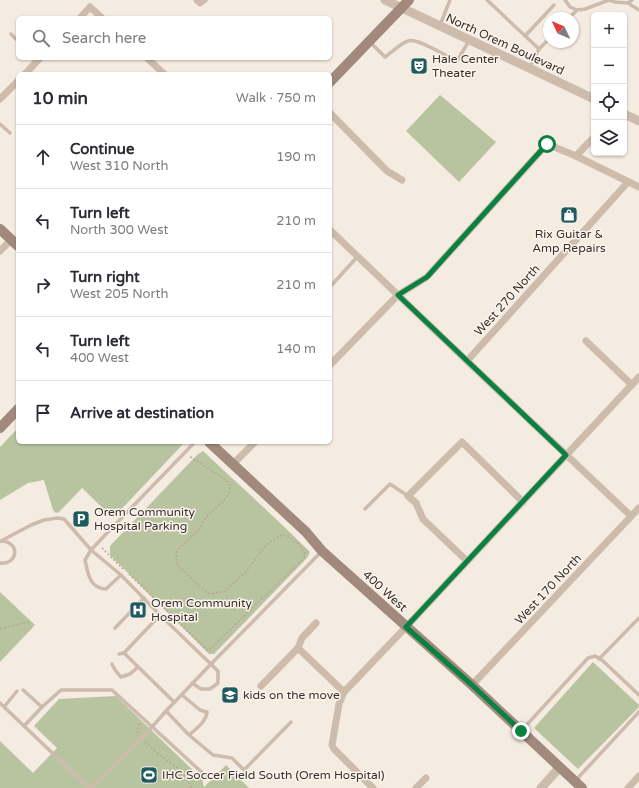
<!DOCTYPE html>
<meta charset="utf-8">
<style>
:root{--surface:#fff;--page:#f7f7f7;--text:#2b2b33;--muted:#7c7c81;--line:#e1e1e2}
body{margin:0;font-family:"Varela Round",sans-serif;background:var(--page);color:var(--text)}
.controls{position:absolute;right:12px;top:12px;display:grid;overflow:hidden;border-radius:6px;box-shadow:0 1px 3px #0004}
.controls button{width:36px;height:36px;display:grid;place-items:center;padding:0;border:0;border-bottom:1px solid var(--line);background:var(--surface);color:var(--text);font:20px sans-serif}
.compass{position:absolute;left:543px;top:12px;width:36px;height:36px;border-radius:50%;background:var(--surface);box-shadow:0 1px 3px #0004;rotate:314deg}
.stop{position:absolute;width:12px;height:12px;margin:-9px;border:3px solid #0b8043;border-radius:50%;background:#fff}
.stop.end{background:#0b8043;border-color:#fff;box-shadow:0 1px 4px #0008}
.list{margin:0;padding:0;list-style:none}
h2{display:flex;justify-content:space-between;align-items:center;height:52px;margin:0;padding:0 16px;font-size:17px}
h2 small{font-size:13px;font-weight:400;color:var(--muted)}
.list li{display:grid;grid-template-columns:26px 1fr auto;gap:12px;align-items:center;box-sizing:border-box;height:64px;padding:0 16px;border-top:1px solid var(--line)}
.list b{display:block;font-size:15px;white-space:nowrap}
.list p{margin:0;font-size:13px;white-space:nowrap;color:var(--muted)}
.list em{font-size:13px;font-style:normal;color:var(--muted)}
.icon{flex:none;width:22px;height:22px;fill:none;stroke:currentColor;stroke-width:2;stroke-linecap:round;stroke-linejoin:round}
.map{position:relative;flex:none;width:639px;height:788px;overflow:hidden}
.search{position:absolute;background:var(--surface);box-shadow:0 1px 3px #0004;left:16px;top:16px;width:316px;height:44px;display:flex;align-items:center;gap:10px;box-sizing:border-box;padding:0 14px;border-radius:6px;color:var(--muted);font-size:15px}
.panel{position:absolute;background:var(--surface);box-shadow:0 1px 3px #0004;left:16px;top:72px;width:316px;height:372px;border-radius:6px}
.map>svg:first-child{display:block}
.green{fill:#b8c4a0}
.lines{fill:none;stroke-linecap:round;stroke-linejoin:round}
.path{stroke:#b9a596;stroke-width:1.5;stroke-dasharray:2 2;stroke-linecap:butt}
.service{stroke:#cdbbac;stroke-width:3.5}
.minor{stroke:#cdbbac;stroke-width:7}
.tertiary{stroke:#cdbbac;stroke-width:9}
.secondary{stroke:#a18a7d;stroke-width:10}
.route{stroke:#0b8043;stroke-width:5}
.labels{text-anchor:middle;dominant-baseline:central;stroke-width:3;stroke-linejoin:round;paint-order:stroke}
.street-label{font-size:12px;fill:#3b302b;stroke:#fbf5ee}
.poi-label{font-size:12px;fill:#3b302b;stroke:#fbf5ee;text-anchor:start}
</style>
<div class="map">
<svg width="639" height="788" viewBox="0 0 639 788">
<rect width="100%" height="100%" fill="#f4ebe1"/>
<g class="green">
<path d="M 440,95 L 496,142 L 459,182 L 406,131 Z"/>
<path d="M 18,428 L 18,442 L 185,442 L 113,518 L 82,488 L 59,512 L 56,513 L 53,510 L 44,480 L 28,483 L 0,500 L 0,447 Z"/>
<path d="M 203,451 C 239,485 275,517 310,552 L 307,558 L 214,654 L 209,654 L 110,555 L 110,546 L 197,455 Z"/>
<path d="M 0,592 L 35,625 L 0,662 Z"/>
<path d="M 593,662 L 639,705 L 639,707 L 578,769 L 534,728 Z"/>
<path d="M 116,696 L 202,779 L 204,787 L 226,765 L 249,788 L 0,788 L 0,741 L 33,773 L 57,748 L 34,726 L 59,699 Z"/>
</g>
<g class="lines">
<g class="path">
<path d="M 179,442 L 181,445"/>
<path d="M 102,548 L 123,569"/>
<path d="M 129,574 L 208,651 L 304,558 L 305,555 C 303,546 291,537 283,534 L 267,544 L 245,573 L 225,591 L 210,594 L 198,585 L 177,564 L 176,554 L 178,549 L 199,530 L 206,517 L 226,498 L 230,491 L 230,485 L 226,480 L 189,456"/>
<path d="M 0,629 L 31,621"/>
<path d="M 138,733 L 137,731 L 138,726 L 141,723"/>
<path d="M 145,742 L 157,753 L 182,771 L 192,788"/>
</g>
<g class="service">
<path d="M 487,0 L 539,49"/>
<path d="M 565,0 L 570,7 L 577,10"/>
<path d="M 628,3 L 639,10"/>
<path d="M 569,18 L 577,10 L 585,9 L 609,0 L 615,2 L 628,3 L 632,0"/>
<path d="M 440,25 L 450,0"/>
<path d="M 11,34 L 18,41"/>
<path d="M 525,36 L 554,5"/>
<path d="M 371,43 L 385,57 C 392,52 401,43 408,41 C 417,37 447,57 457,61 L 469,41"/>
<path d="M 529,68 L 539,49 L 549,39"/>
<path d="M 0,124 L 10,133"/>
<path d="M 330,238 L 334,233"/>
<path d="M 330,287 L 358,256"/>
<path d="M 365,509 L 390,484 L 408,496"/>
<path d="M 1,541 L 31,525 L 44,520 L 57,518 L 64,519 L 91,550 L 121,575 L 160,615 L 218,671 L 218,683 L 210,689 L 201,689 L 192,683"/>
<path d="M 0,563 C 18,565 21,542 1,541"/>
<path d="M 121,575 L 106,589 C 89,588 88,573 85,560 L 91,550 L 107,533 L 195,442"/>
<path d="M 115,628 L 144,598"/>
<path d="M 124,653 L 174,702"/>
<path d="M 119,654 L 124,653 L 160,615"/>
<path d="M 599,659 L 639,618"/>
<path d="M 112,664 L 115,670 L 121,677 L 130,674 L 138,667"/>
<path d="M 23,690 L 42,707"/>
<path d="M 182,695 L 200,710 L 207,712 C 206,722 197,728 189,735"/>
<path d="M 0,703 L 87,786 L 91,787 L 94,786 L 152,727 L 166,711 L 211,664 L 321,552"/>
<path d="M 4,707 L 17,691"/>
<path d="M 166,711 L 189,735 L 213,755 L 232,758 L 244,770 L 291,722"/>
<path d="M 24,726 L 42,707 L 61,690 L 112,690 L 208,778"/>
<path d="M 522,730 L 588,658 L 595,656 L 602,660 L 639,695"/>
<path d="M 576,780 L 639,712"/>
</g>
<g class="minor">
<path d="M 197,0 L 200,3 L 204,0"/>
<path d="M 80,18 L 90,7 L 102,18"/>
<path d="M 147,58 L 164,74"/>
<path d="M 25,74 L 40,58"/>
<path d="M 0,99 L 18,81"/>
<path d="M 330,113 L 387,171 L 402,180"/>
<path d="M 576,156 L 594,137"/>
<path d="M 330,230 L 467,361 L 631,516"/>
<path d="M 0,251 L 11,240"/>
<path d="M 586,341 L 632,385"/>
<path d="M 467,361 L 628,182"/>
<path d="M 330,365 L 398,295 L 427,277 L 547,144 L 576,156 L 639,187"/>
<path d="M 233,464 L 255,442"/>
<path d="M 467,561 L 423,519 L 416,503 L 408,496 L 462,442 L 523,502"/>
<path d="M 298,648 L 344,692"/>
<path d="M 472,685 L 639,508"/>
<path d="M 261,686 L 298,648 L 302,638 L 316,623"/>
<path d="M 373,788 L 334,749 L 332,745 L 339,704 L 344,692 L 406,627 L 639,377"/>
<path d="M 416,788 L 426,778"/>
<path d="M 628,788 L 639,776"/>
</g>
<g class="tertiary">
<path d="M 385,0 L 529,68 L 594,99"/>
<path d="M 624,114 L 639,121"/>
<path d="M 541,788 L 560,767"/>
</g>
<g class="secondary">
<path d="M 330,82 L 409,0"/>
<path d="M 0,229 L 18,246"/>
<path d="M 0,428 L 18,409"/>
<path d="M 209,442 L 306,532 L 322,551 L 472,685 L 582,788"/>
</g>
</g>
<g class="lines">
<path class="route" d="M 521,731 L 472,685 L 406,627 L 566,455 L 398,295 L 427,277 L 547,144"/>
</g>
<defs>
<g id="theatre-square" transform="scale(0.9)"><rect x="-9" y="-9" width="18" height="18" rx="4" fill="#1f5a5e" stroke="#fbf5ee"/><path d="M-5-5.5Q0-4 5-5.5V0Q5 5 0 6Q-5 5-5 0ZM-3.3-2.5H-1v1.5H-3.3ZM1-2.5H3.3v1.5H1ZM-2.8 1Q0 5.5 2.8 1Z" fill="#fff"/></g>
<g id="shop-square" transform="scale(0.9)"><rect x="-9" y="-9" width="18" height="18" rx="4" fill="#1f5a5e" stroke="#fbf5ee"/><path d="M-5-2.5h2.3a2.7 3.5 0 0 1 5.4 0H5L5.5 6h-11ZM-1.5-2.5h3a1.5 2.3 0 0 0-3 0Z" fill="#fff"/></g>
<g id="parking-square" transform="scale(0.9)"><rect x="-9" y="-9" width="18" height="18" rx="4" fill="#1f5a5e" stroke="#fbf5ee"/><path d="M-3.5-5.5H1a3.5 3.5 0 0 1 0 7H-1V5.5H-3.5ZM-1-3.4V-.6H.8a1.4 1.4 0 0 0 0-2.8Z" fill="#fff"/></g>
<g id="hospital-square" transform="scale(0.9)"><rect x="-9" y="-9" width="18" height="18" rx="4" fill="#1f5a5e" stroke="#fbf5ee"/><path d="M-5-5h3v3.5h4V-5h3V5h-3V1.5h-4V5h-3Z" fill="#fff"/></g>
<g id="school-square" transform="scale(0.9)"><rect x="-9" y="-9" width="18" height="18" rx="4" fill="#1f5a5e" stroke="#fbf5ee"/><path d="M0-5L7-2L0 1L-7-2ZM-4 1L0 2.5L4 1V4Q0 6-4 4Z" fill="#fff"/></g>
<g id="stadium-square" transform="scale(0.9)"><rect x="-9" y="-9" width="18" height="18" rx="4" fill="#1f5a5e" stroke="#fbf5ee"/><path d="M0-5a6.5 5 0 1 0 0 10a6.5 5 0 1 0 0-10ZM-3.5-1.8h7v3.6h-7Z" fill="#fff"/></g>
</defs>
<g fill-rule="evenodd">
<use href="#theatre-square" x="419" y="66"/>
<use href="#shop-square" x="569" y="215"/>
<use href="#parking-square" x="81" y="519"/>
<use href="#hospital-square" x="138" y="610"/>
<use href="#school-square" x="230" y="695"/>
<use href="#stadium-square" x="149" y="775"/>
</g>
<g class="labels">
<g class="street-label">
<text transform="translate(505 44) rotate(25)">North Orem Boulevard</text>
<text transform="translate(507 300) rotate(-48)">West 270 North</text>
<text transform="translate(548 589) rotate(-47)">West 170 North</text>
<text transform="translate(385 591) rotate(42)">400 West</text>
</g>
<g class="poi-label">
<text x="432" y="59">Hale Center<tspan x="432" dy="14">Theater</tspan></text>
<text x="569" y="234" text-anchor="middle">Rix Guitar &amp;<tspan x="569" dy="14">Amp Repairs</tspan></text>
<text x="94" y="512">Orem Community<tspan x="94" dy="14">Hospital Parking</tspan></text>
<text x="151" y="603">Orem Community<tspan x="151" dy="14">Hospital</tspan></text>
<text x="243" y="695">kids on the move</text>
<text x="162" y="775">IHC Soccer Field South (Orem Hospital)</text>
</g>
</g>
</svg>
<div class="controls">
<button>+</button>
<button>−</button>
<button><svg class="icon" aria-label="locate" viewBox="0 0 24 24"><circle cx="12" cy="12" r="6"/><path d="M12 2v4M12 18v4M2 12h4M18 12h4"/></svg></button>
<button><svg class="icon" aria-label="layers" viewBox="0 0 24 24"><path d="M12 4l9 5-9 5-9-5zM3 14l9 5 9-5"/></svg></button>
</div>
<svg class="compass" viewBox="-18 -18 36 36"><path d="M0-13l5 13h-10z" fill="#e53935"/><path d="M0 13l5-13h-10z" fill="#7c7c81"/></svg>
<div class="stop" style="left:547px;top:144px"></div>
<div class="stop end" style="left:521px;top:731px"></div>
<div class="search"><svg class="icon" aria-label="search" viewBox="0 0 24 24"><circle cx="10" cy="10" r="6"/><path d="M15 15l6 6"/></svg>Search here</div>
<section class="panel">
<h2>10 min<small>Walk · 750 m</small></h2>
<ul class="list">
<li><svg class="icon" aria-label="ahead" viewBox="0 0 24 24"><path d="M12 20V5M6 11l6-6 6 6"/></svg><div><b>Continue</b><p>West 310 North</p></div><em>190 m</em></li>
<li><svg class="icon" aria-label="left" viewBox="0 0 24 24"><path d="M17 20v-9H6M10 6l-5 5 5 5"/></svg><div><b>Turn left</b><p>North 300 West</p></div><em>210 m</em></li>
<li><svg class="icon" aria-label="right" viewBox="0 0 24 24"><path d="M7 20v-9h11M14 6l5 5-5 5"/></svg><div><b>Turn right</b><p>West 205 North</p></div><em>210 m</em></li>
<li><svg class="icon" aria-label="left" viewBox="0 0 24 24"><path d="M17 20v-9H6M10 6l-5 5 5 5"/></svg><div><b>Turn left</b><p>400 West</p></div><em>140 m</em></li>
<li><svg class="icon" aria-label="arrive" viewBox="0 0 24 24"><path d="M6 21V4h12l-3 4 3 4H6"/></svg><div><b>Arrive at destination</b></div></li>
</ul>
</section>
</div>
